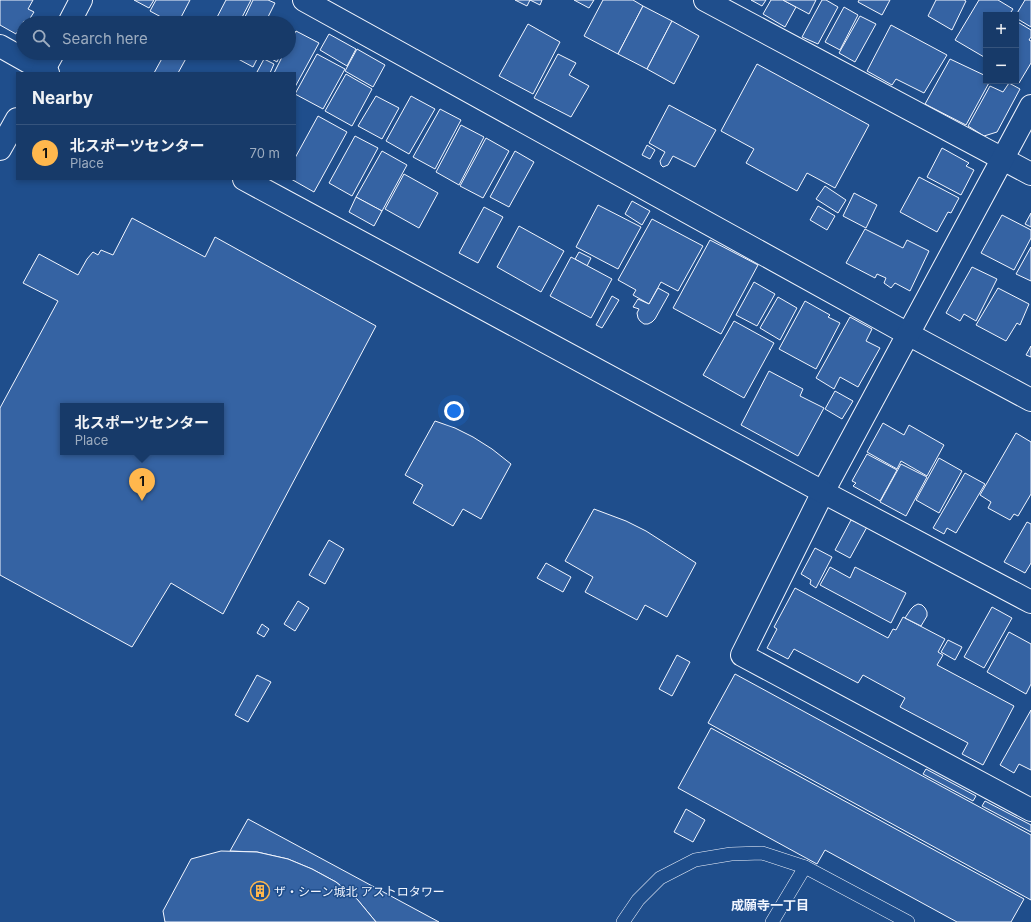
<!DOCTYPE html>
<meta charset="utf-8">
<style>
:root{--surface:#173a69;--page:#244571;--text:#f1f3f6;--muted:#9eadc0;--line:#36547d;--accent:#ffb74d}
body{margin:0;font-family:Inter,"Noto Sans JP",sans-serif;background:var(--page);color:var(--text)}
.controls{position:absolute;right:12px;top:12px;display:grid;overflow:hidden;border-radius:0px;box-shadow:0 2px 6px #0003}
.controls button{width:36px;height:36px;display:grid;place-items:center;padding:0;border:0;border-bottom:1px solid var(--line);background:var(--surface);color:var(--text);font:20px sans-serif}
.you{position:absolute;left:454px;top:411px;width:14px;height:14px;margin:-10px;border:3px solid #fff;border-radius:50%;background:#1a73e8;box-shadow:0 0 0 6px #1a73e833}
.badge{display:grid;place-items:center;width:26px;height:26px;border-radius:50%;background:var(--accent);color:#111;font-size:13px;font-weight:700}
.pin{position:absolute;translate:-50% -33px;filter:drop-shadow(0 1px 2px #0008)}
.pin::after{content:'';position:absolute;top:21px;width:14px;height:12px;background:inherit;clip-path:polygon(0 0,100% 0,50% 100%)}
.popup{position:absolute;left:60px;top:403px;width:164px;height:52px;box-sizing:border-box;display:grid;place-content:center;border-radius:0px;background:var(--surface);filter:drop-shadow(0 1px 3px #0005);font-size:13px;white-space:nowrap;color:var(--muted)}
.popup b{font-size:15px;color:var(--text)}
.popup::after{content:'';position:absolute;left:50%;top:100%;margin-left:-8px;border:8px solid transparent;border-top-color:var(--surface)}
.list{margin:0;padding:0;list-style:none}
h2{display:flex;justify-content:space-between;align-items:center;height:52px;margin:0;padding:0 16px;font-size:17px}
h2 small{font-size:13px;font-weight:400;color:var(--muted)}
.list li{display:grid;grid-template-columns:26px 1fr auto;gap:12px;align-items:center;box-sizing:border-box;height:56px;padding:0 16px;border-top:1px solid var(--line)}
.list b{display:block;font-size:15px;white-space:nowrap}
.list p{margin:0;font-size:13px;white-space:nowrap;color:var(--muted)}
.list em{font-size:13px;font-style:normal;color:var(--muted)}
.icon{flex:none;width:22px;height:22px;fill:none;stroke:currentColor;stroke-width:2;stroke-linecap:round;stroke-linejoin:round}
.map{position:relative;flex:none;width:1031px;height:922px;overflow:hidden}
.search{position:absolute;background:var(--surface);box-shadow:0 2px 6px #0003;left:16px;top:16px;width:280px;height:44px;display:flex;align-items:center;gap:10px;box-sizing:border-box;padding:0 14px;border-radius:22px;color:var(--muted);font-size:15px}
.panel{position:absolute;background:var(--surface);box-shadow:0 2px 6px #0003;left:16px;top:72px;width:280px;height:108px;border-radius:0px}
.map>svg:first-child{display:block}
.building{fill:#3563a3;stroke:#f2f6ff;fill-rule:evenodd}
.lines{fill:none;stroke-linecap:round;stroke-linejoin:round}
.lane-casing{stroke:#f2f6ff;stroke-width:14}
.street-casing{stroke:#f2f6ff;stroke-width:24}
.lane{stroke:#1f4e8c;stroke-width:13}
.street{stroke:#1f4e8c;stroke-width:22}
.labels{text-anchor:middle;dominant-baseline:central;stroke-width:3;stroke-linejoin:round;paint-order:stroke}
.poi-label{font-size:12px;fill:#f2f6ff;stroke:#1f4e8c;text-anchor:start}
.neighbourhood-label{font-size:13px;font-weight:bold;fill:#f2f6ff;stroke:#1f4e8c}
</style>
<div class="map">
<svg width="1031" height="922" viewBox="0 0 1031 922">
<rect width="100%" height="100%" fill="#1f4e8c"/>
<g class="building">
<path d="M 0,0 L 33,0 L 28,9 L 34,12 L 27,23 L 24,21 L 16,34 L 0,25 Z"/>
<path d="M 134,0 L 154,0 L 149,8 Z"/>
<path d="M 156,0 L 190,0 L 178,23 L 172,23 L 150,11 Z"/>
<path d="M 226,0 L 251,0 L 239,23 L 214,23 Z"/>
<path d="M 253,0 L 268,0 L 275,3 L 268,17 L 276,22 L 276,23 L 242,23 Z"/>
<path d="M 515,0 L 530,0 L 527,6 Z"/>
<path d="M 530,0 L 542,0 L 540,5 Z"/>
<path d="M 574,0 L 594,0 L 589,8 Z"/>
<path d="M 603,0 L 633,0 L 643,6 L 618,54 L 584,36 Z"/>
<path d="M 751,0 L 766,0 L 762,6 Z"/>
<path d="M 771,0 L 783,0 L 796,7 L 785,27 L 763,14 Z"/>
<path d="M 783,0 L 816,0 L 809,14 Z"/>
<path d="M 822,0 L 826,0 L 838,7 L 818,44 L 802,37 Z"/>
<path d="M 859,0 L 890,0 L 882,15 L 858,2 Z"/>
<path d="M 936,0 L 964,0 L 966,1 L 952,30 L 928,16 Z"/>
<path d="M 979,0 L 998,0 L 1013,9 L 1009,15 L 986,15 L 986,53 L 984,57 L 955,40 Z"/>
<path d="M 1025,0 L 1031,0 L 1031,27 L 1016,18 L 1016,15 Z"/>
<path d="M 643,6 L 672,21 L 647,69 L 618,54 Z"/>
<path d="M 844,7 L 858,15 L 840,50 L 825,42 Z"/>
<path d="M 860,16 L 876,24 L 855,62 L 839,53 Z"/>
<path d="M 672,21 L 699,36 L 674,84 L 647,69 Z"/>
<path d="M 1016,21 L 1031,30 L 1031,37 L 1029,40 L 1031,41 L 1031,63 L 1019,83 L 1015,81 L 1016,81 Z"/>
<path d="M 528,24 L 560,42 L 533,94 L 499,76 Z"/>
<path d="M 891,25 L 947,55 L 924,93 L 896,79 L 892,85 L 867,71 Z"/>
<path d="M 296,31 L 319,43 L 295,87 L 295,73 L 274,73 L 284,53 L 289,53 L 289,44 Z"/>
<path d="M 329,34 L 356,49 L 347,66 L 320,50 Z"/>
<path d="M 357,49 L 385,65 L 373,87 L 345,71 Z"/>
<path d="M 165,53 L 189,53 L 178,73 L 154,73 Z"/>
<path d="M 227,53 L 260,53 L 253,67 Z"/>
<path d="M 264,53 L 281,53 L 277,62 L 263,54 Z"/>
<path d="M 317,54 L 345,69 L 323,109 L 295,94 Z"/>
<path d="M 558,54 L 576,63 L 569,75 L 589,86 L 571,117 L 534,98 Z"/>
<path d="M 264,59 L 274,64 L 270,73 L 259,73 L 257,72 Z"/>
<path d="M 950,59 L 986,76 L 986,81 L 990,81 L 966,125 L 925,104 Z"/>
<path d="M 757,64 L 869,125 L 835,188 L 807,173 L 797,191 L 746,163 L 754,149 L 721,131 Z"/>
<path d="M 346,74 L 372,89 L 352,126 L 325,111 Z"/>
<path d="M 1009,83 L 1020,89 L 997,132 L 984,136 L 968,126 L 990,86 L 1003,92 Z"/>
<path d="M 376,96 L 399,108 L 382,139 L 358,126 Z"/>
<path d="M 411,96 L 435,109 L 409,154 L 386,141 Z"/>
<path d="M 669,105 L 716,130 L 695,167 L 673,156 L 668,165 L 663,167 L 661,165 L 660,161 L 665,152 L 649,143 Z"/>
<path d="M 440,109 L 461,120 L 435,169 L 413,157 Z"/>
<path d="M 318,116 L 347,132 L 314,192 L 291,179 L 295,179 L 295,158 Z"/>
<path d="M 461,125 L 484,137 L 459,185 L 436,172 Z"/>
<path d="M 355,136 L 378,148 L 352,196 L 329,183 Z"/>
<path d="M 486,138 L 509,151 L 483,198 L 460,186 Z"/>
<path d="M 647,145 L 655,150 L 650,159 L 642,155 Z"/>
<path d="M 942,148 L 969,163 L 966,166 L 974,170 L 961,195 L 927,177 Z"/>
<path d="M 382,151 L 407,165 L 382,211 L 356,197 Z"/>
<path d="M 515,151 L 534,162 L 509,207 L 490,197 Z"/>
<path d="M 404,174 L 438,193 L 419,228 L 385,209 Z"/>
<path d="M 919,177 L 959,198 L 951,213 L 948,212 L 937,232 L 900,212 Z"/>
<path d="M 825,186 L 846,200 L 838,213 L 816,199 Z"/>
<path d="M 854,193 L 877,205 L 866,228 L 843,216 Z"/>
<path d="M 356,197 L 382,211 L 374,226 L 349,212 Z"/>
<path d="M 632,201 L 650,211 L 642,225 L 625,214 Z"/>
<path d="M 598,205 L 641,227 L 618,269 L 576,247 Z"/>
<path d="M 818,206 L 835,216 L 827,230 L 810,220 Z"/>
<path d="M 484,207 L 503,217 L 478,263 L 459,253 Z"/>
<path d="M 1031,213 L 1031,227 L 1025,224 Z"/>
<path d="M 1002,215 L 1031,230 L 1031,238 L 1014,270 L 981,253 Z"/>
<path d="M 132,218 L 205,257 L 215,237 L 376,326 L 223,614 L 171,583 L 132,647 L 0,575 L 0,408 L 58,301 L 23,283 L 39,254 L 78,275 L 87,259 L 93,252 L 98,255 L 101,250 L 113,255 ZM 63,406 L 221,406 L 221,452 L 63,452 Z"/>
<path d="M 652,219 L 703,246 L 678,291 L 661,282 L 649,304 L 633,295 L 636,290 L 618,280 Z"/>
<path d="M 519,226 L 564,251 L 541,292 L 497,267 Z"/>
<path d="M 865,229 L 903,248 L 907,240 L 929,251 L 910,291 L 895,283 L 891,288 L 884,283 L 886,278 L 877,274 L 875,278 L 846,263 Z"/>
<path d="M 710,240 L 758,265 L 721,334 L 673,308 Z"/>
<path d="M 1031,247 L 1031,281 L 1016,274 Z"/>
<path d="M 579,252 L 591,258 L 587,266 L 575,259 Z"/>
<path d="M 571,257 L 612,279 L 591,318 L 550,296 Z"/>
<path d="M 972,267 L 997,279 L 976,321 L 964,314 L 960,321 L 946,313 Z"/>
<path d="M 754,282 L 775,294 L 757,326 L 736,315 Z"/>
<path d="M 658,288 L 669,294 L 655,319 L 652,322 L 648,324 L 644,324 L 640,321 L 638,318 L 637,313 L 639,309 L 633,307 L 638,299 L 649,304 Z"/>
<path d="M 998,288 L 1029,304 L 1020,325 L 1017,323 L 1006,341 L 976,325 Z"/>
<path d="M 612,296 L 619,300 L 602,328 L 596,325 Z"/>
<path d="M 778,297 L 797,308 L 780,340 L 760,328 Z"/>
<path d="M 805,301 L 830,315 L 828,317 L 840,323 L 816,369 L 779,349 Z"/>
<path d="M 850,317 L 872,329 L 866,341 L 880,348 L 858,387 L 840,377 L 834,389 L 816,378 Z"/>
<path d="M 734,321 L 774,343 L 744,398 L 703,375 Z"/>
<path d="M 1031,346 L 1031,357 L 1026,355 Z"/>
<path d="M 769,371 L 803,389 L 800,396 L 824,408 L 798,456 L 741,425 Z"/>
<path d="M 835,391 L 853,401 L 842,419 L 825,409 Z"/>
<path d="M 435,421 L 455,428 L 473,437 L 492,449 L 511,464 L 481,519 L 463,509 L 453,526 L 413,503 L 423,485 L 405,475 Z"/>
<path d="M 883,423 L 904,435 L 909,425 L 944,445 L 927,476 L 901,461 L 897,469 L 867,452 Z"/>
<path d="M 1016,433 L 1031,442 L 1031,494 L 1018,516 L 1014,514 L 1010,520 L 988,508 L 991,502 L 980,495 Z"/>
<path d="M 867,454 L 897,470 L 880,501 L 853,486 L 856,483 L 852,481 Z"/>
<path d="M 939,458 L 962,471 L 939,513 L 916,500 Z"/>
<path d="M 901,464 L 927,477 L 906,516 L 880,502 Z"/>
<path d="M 965,473 L 985,484 L 956,533 L 947,528 L 944,534 L 933,528 Z"/>
<path d="M 594,509 L 626,521 L 646,531 L 696,563 L 667,617 L 645,605 L 637,620 L 585,592 L 593,577 L 565,561 Z"/>
<path d="M 851,520 L 867,527 L 850,558 L 835,550 Z"/>
<path d="M 1027,522 L 1031,524 L 1031,563 L 1025,573 L 1004,562 Z"/>
<path d="M 329,540 L 344,549 L 325,584 L 309,575 Z"/>
<path d="M 815,548 L 832,557 L 816,588 L 810,584 L 811,580 L 801,574 Z"/>
<path d="M 546,563 L 571,577 L 563,592 L 537,578 Z"/>
<path d="M 830,567 L 850,578 L 855,567 L 906,593 L 891,623 L 820,585 Z"/>
<path d="M 795,588 L 888,638 L 893,629 L 896,630 L 903,617 L 945,639 L 938,652 L 943,655 L 937,665 L 1014,706 L 983,765 L 962,754 L 968,743 L 900,707 L 905,698 L 863,675 L 858,683 L 794,649 L 788,659 L 767,648 L 777,629 L 774,627 Z"/>
<path d="M 298,601 L 309,608 L 295,631 L 284,624 Z"/>
<path d="M 918,604 L 922,605 L 925,608 L 927,612 L 927,616 L 921,626 L 905,618 L 911,609 L 914,606 Z"/>
<path d="M 992,607 L 1012,618 L 984,668 L 964,657 Z"/>
<path d="M 262,624 L 269,629 L 264,637 L 257,633 Z"/>
<path d="M 1009,632 L 1031,644 L 1031,684 L 1026,694 L 987,672 Z"/>
<path d="M 948,640 L 962,647 L 955,660 L 941,652 Z"/>
<path d="M 677,655 L 690,662 L 672,696 L 659,689 Z"/>
<path d="M 735,674 L 1031,835 L 1031,900 L 708,723 Z"/>
<path d="M 257,675 L 271,682 L 248,722 L 235,715 Z"/>
<path d="M 1031,710 L 1031,770 L 1019,764 L 1014,773 L 1000,765 Z"/>
<path d="M 711,728 L 1024,899 L 1011,922 L 957,922 L 825,850 L 817,864 L 678,788 Z"/>
<path d="M 926,769 L 976,796 L 973,801 L 923,774 Z"/>
<path d="M 985,801 L 1031,825 L 1031,832 L 982,806 Z"/>
<path d="M 686,809 L 705,820 L 693,842 L 674,832 Z"/>
<path d="M 248,819 L 439,922 L 376,922 L 357,899 L 336,882 L 312,869 L 288,859 L 257,852 L 230,851 Z"/>
<path d="M 221,851 L 257,852 L 288,859 L 312,869 L 336,882 L 357,899 L 376,922 L 165,922 L 163,911 L 191,859 Z"/>
</g>
<g class="lines">
<g class="lane-casing">
<g id="lane">
<path d="M 623,922 L 638,900 L 660,878 L 695,860 L 731,854 L 762,853 L 805,867 L 908,922"/>
<path d="M 772,922 L 805,867"/>
</g>
</g>
<g class="street-casing">
<g id="street">
<path d="M 304,0 L 908,334 L 1031,400"/>
<path d="M 705,0 L 1031,174"/>
<path d="M 69,23 L 81,0"/>
<path d="M 0,46 L 48,73"/>
<path d="M 42,73 L 53,53"/>
<path d="M 1031,106 L 823,492 L 742,655 L 1031,810"/>
<path d="M 0,149 L 17,119"/>
<path d="M 244,179 L 823,492 L 1031,602"/>
</g>
</g>
<use href="#lane" class="lane"/>
<use href="#street" class="street"/>
</g>
<defs>
<g id="building-ring" transform="scale(1)"><circle r="9.5" fill="#1f4e8c" stroke="#ffb74d" stroke-width="1.5"/><path d="M-4-6H4V6H1V3H-1V6H-4ZM-2.5-4.3h1.7v1.8h-1.7ZM.8-4.3h1.7v1.8H.8ZM-2.5-1h1.7V.8h-1.7ZM.8-1h1.7V.8H.8Z" fill="#ffb74d"/></g>
</defs>
<g fill-rule="evenodd">
<use href="#building-ring" x="260" y="891"/>
</g>
<g class="labels">
<g class="poi-label">
<text x="274" y="891">ザ・シーン城北 アストロタワー</text>
</g>
<g class="neighbourhood-label">
<text x="770" y="905">成願寺一丁目</text>
</g>
</g>
</svg>
<div class="controls">
<button>+</button>
<button>−</button>
</div>
<div class="you"></div>
<div class="pin badge" style="left:142px;top:501px">1</div>
<div class="popup"><b>北スポーツセンター</b>Place</div>
<div class="search"><svg class="icon" aria-label="search" viewBox="0 0 24 24"><circle cx="10" cy="10" r="6"/><path d="M15 15l6 6"/></svg>Search here</div>
<section class="panel">
<h2>Nearby<small></small></h2>
<ul class="list">
<li><span class="badge">1</span><div><b>北スポーツセンター</b><p>Place</p></div><em>70 m</em></li>
</ul>
</section>
</div>
